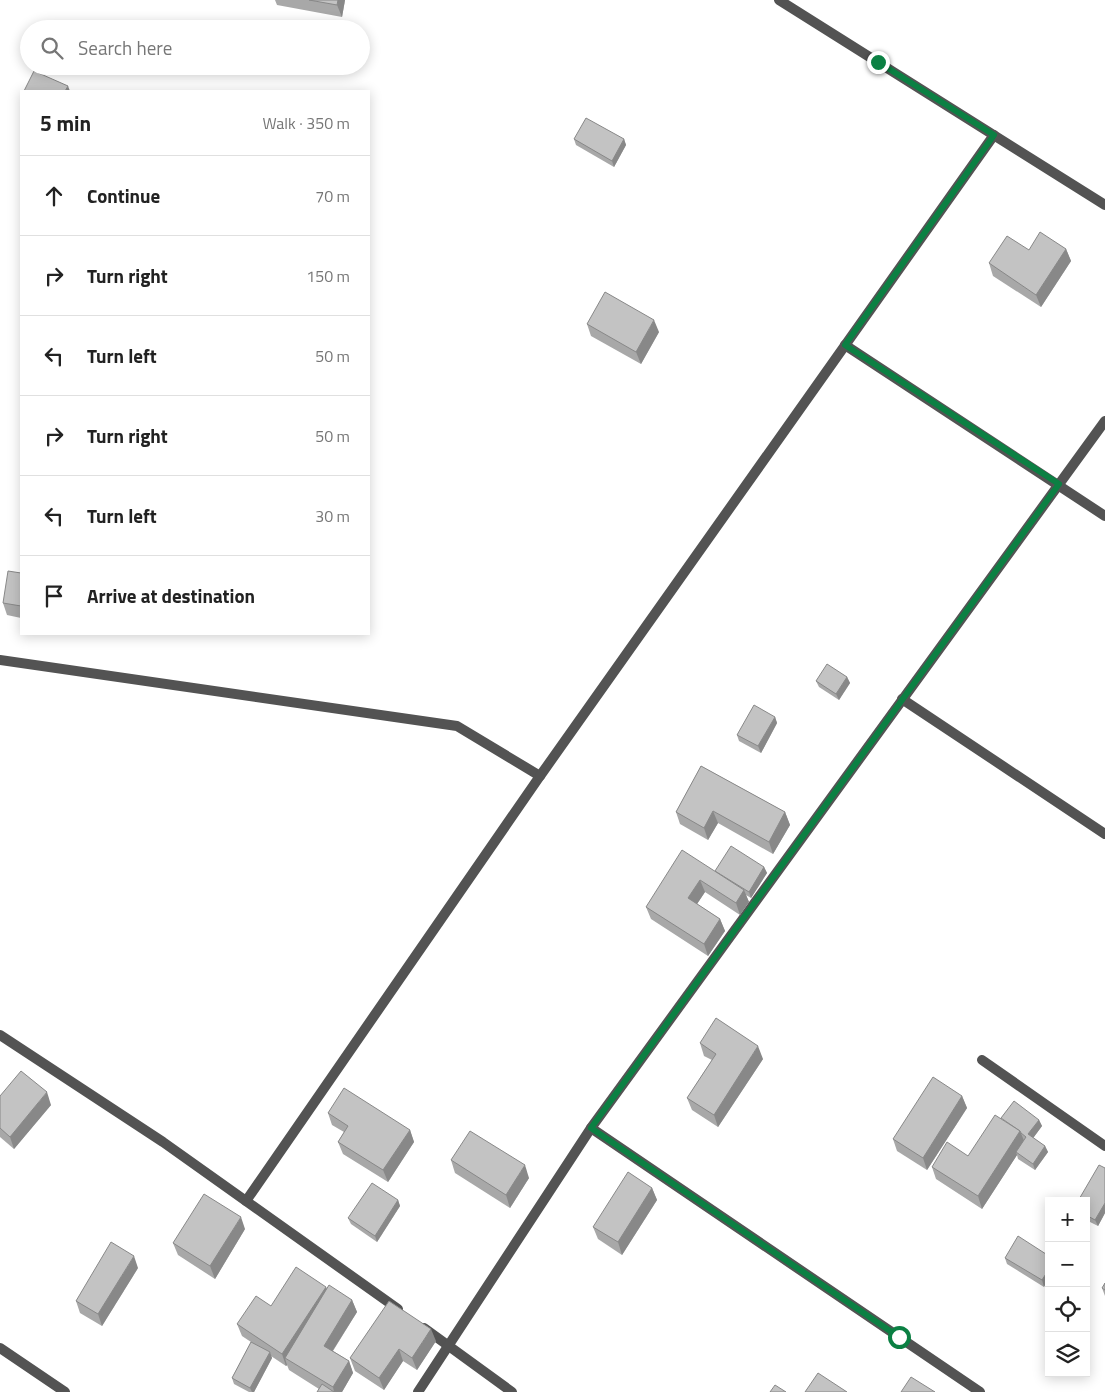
<!DOCTYPE html>
<meta charset="utf-8">
<style>
:root{--surface:#fff;--page:#f2f2f2;--text:#222;--muted:#767676;--line:#e0e0e0}
body{margin:0;font-family:"Titillium Web",sans-serif;background:var(--page);color:var(--text)}
.controls{position:absolute;right:15px;bottom:15px;display:grid;overflow:hidden;border-radius:0px;box-shadow:0 2px 12px #0003}
.controls button{width:45px;height:45px;display:grid;place-items:center;padding:0;border:0;border-bottom:1px solid var(--line);background:var(--surface);color:var(--text);font:25px sans-serif}
.stop{position:absolute;width:15px;height:15px;margin:-11px;border:4px solid #0b8043;border-radius:50%;background:#fff}
.stop.end{background:#0b8043;border-color:#fff;box-shadow:0 1px 5px #0008}
.list{margin:0;padding:0;list-style:none}
h2{display:flex;justify-content:space-between;align-items:center;height:65px;margin:0;padding:0 20px;font-size:21px}
h2 small{font-size:16px;font-weight:400;color:var(--muted)}
.list li{display:grid;grid-template-columns:32px 1fr auto;gap:15px;align-items:center;box-sizing:border-box;height:80px;padding:0 20px;border-top:1px solid var(--line)}
.list b{display:block;font-size:19px;white-space:nowrap}
.list em{font-size:16px;font-style:normal;color:var(--muted)}
.icon{flex:none;width:28px;height:28px;fill:none;stroke:currentColor;stroke-width:2;stroke-linecap:round;stroke-linejoin:round}
.map{position:relative;flex:none;width:1105px;height:1392px;overflow:hidden}
.search{position:absolute;background:var(--surface);box-shadow:0 2px 12px #0003;left:20px;top:20px;width:350px;height:55px;display:flex;align-items:center;gap:12px;box-sizing:border-box;padding:0 18px;border-radius:28px;color:var(--muted);font-size:19px}
.panel{position:absolute;background:var(--surface);box-shadow:0 2px 12px #0003;left:20px;top:90px;width:350px;height:545px;border-radius:0px}
.map>svg:first-child{display:block}
.lines{fill:none;stroke-linecap:round;stroke-linejoin:round}
.minor{stroke:#535353;stroke-width:10}
.wall{fill:#a8a8a8}
.shaded-wall{fill:#888}
.building{fill:#c3c3c3;stroke:#888}
.route{stroke:#0b8043;stroke-width:6}
</style>
<div class="map">
<svg width="1105" height="1392" viewBox="0 0 1105 1392">
<rect width="100%" height="100%" fill="#fff"/>
<g class="lines">
<g class="minor">
<path d="M 779,0 L 1105,205"/>
<path d="M 845,345 L 1105,516"/>
<path d="M 0,660 L 457,726 L 540,776 L 246,1201"/>
<path d="M 902,699 L 1105,834"/>
<path d="M 540,776 L 994,135"/>
<path d="M 0,1035 L 163,1142 L 398,1309"/>
<path d="M 982,1060 L 1105,1146"/>
<path d="M 591,1128 L 980,1392"/>
<path d="M 424,1328 L 512,1392"/>
<path d="M 0,1348 L 65,1392"/>
<path d="M 418,1392 L 591,1128 L 1105,421"/>
</g>
</g>
<g class="wall">
<path d="M 275,0 L 345,0 L 342,17 L 277,5 Z"/>
<path d="M 66,66 L 86,66 L 82,75 Z"/>
<path d="M 574,139 L 624,139 L 626,145 L 614,167 L 576,145 Z"/>
<path d="M 1066,249 L 1071,261 L 1041,307 L 993,276 L 989,263 Z"/>
<path d="M 587,324 L 659,332 L 641,364 L 591,336 Z"/>
<path d="M 21,573 L 21,618 L 7,615 L 3,603 Z"/>
<path d="M 847,677 L 850,683 L 839,700 L 819,687 L 816,681 Z"/>
<path d="M 775,717 L 777,723 L 761,753 L 739,741 L 737,735 Z"/>
<path d="M 701,766 L 785,812 L 790,825 L 773,854 L 718,823 L 708,840 L 680,824 L 676,812 Z"/>
<path d="M 764,867 L 767,873 L 751,898 L 746,895 L 749,902 L 740,915 L 705,892 L 697,904 L 720,919 L 725,931 L 708,956 L 651,919 L 646,907 L 715,871 Z"/>
<path d="M 700,1043 L 763,1059 L 718,1127 L 692,1110 L 687,1098 L 712,1060 L 704,1056 Z"/>
<path d="M 0,1096 L 51,1105 L 14,1149 L 0,1137 Z"/>
<path d="M 962,1096 L 967,1108 L 927,1170 L 897,1151 L 893,1139 Z"/>
<path d="M 328,1113 L 410,1130 L 414,1142 L 388,1182 L 343,1154 L 338,1142 L 344,1132 L 332,1125 Z"/>
<path d="M 1039,1120 L 1042,1126 L 1033,1138 L 1045,1146 L 1048,1152 L 1035,1170 L 1018,1159 L 1017,1155 L 982,1209 L 936,1179 L 932,1167 L 968,1156 Z"/>
<path d="M 451,1160 L 529,1178 L 510,1208 L 455,1173 Z"/>
<path d="M 1105,1168 L 1105,1213 L 1098,1226 L 1086,1220 L 1086,1201 Z"/>
<path d="M 652,1188 L 657,1200 L 622,1255 L 598,1239 L 593,1227 Z"/>
<path d="M 398,1200 L 400,1206 L 377,1242 L 351,1224 L 348,1218 Z"/>
<path d="M 245,1229 L 215,1279 L 178,1255 L 173,1243 Z"/>
<path d="M 1049,1256 L 1044,1287 L 1007,1264 L 1005,1258 Z"/>
<path d="M 138,1268 L 102,1326 L 80,1313 L 76,1301 Z"/>
<path d="M 1105,1283 L 1105,1296 L 1102,1288 Z"/>
<path d="M 326,1287 L 327,1289 L 352,1300 L 357,1312 L 333,1351 L 349,1361 L 353,1373 L 342,1392 L 317,1392 L 319,1389 L 289,1370 L 287,1365 L 286,1366 L 271,1356 L 272,1358 L 254,1392 L 249,1392 L 234,1384 L 232,1378 L 251,1342 L 242,1336 L 237,1324 L 271,1306 Z"/>
<path d="M 436,1341 L 417,1370 L 403,1361 L 384,1390 L 355,1371 L 350,1358 Z"/>
</g>
<g class="shaded-wall">
<path d="M 338,0 L 345,0 L 342,17 L 337,5 Z"/>
<path d="M 81,66 L 86,66 L 82,75 L 80,69 Z"/>
<path d="M 68,86 L 70,91 L 65,91 Z"/>
<path d="M 624,139 L 626,145 L 614,167 L 612,161 Z"/>
<path d="M 1066,249 L 1071,261 L 1041,307 L 1036,295 Z"/>
<path d="M 654,320 L 659,332 L 641,364 L 636,352 Z"/>
<path d="M 847,677 L 850,683 L 839,700 L 836,694 Z"/>
<path d="M 775,717 L 777,723 L 761,753 L 758,746 Z"/>
<path d="M 713,811 L 718,823 L 708,840 L 704,828 Z"/>
<path d="M 785,812 L 790,825 L 773,854 L 769,842 Z"/>
<path d="M 764,867 L 767,873 L 751,898 L 749,892 Z"/>
<path d="M 700,880 L 705,892 L 693,910 L 688,898 Z"/>
<path d="M 744,890 L 749,902 L 740,915 L 736,903 Z"/>
<path d="M 720,919 L 725,931 L 708,956 L 704,944 Z"/>
<path d="M 758,1046 L 763,1059 L 718,1127 L 714,1115 Z"/>
<path d="M 47,1092 L 51,1105 L 14,1149 L 10,1137 Z"/>
<path d="M 962,1096 L 967,1108 L 927,1170 L 923,1158 Z"/>
<path d="M 1039,1120 L 1042,1126 L 1031,1141 L 1028,1134 Z"/>
<path d="M 410,1130 L 414,1142 L 388,1182 L 383,1170 Z"/>
<path d="M 1020,1131 L 1025,1143 L 1016,1152 L 1017,1155 L 982,1209 L 978,1196 Z"/>
<path d="M 1045,1146 L 1048,1152 L 1035,1170 L 1033,1164 Z"/>
<path d="M 525,1165 L 529,1178 L 510,1208 L 506,1195 Z"/>
<path d="M 652,1188 L 657,1200 L 622,1255 L 618,1242 Z"/>
<path d="M 398,1200 L 400,1206 L 377,1242 L 375,1236 Z"/>
<path d="M 1105,1203 L 1105,1213 L 1098,1226 L 1095,1220 Z"/>
<path d="M 241,1217 L 245,1229 L 215,1279 L 210,1266 Z"/>
<path d="M 134,1256 L 138,1268 L 102,1326 L 98,1314 Z"/>
<path d="M 1049,1269 L 1049,1279 L 1044,1287 L 1042,1280 Z"/>
<path d="M 326,1287 L 330,1299 L 285,1358 L 287,1365 L 286,1366 L 282,1354 Z"/>
<path d="M 352,1300 L 357,1312 L 328,1358 L 324,1346 Z"/>
<path d="M 431,1329 L 436,1341 L 417,1370 L 412,1358 Z"/>
<path d="M 399,1349 L 403,1361 L 384,1390 L 379,1378 Z"/>
<path d="M 270,1352 L 272,1358 L 254,1392 L 252,1392 L 250,1388 Z"/>
<path d="M 349,1361 L 353,1373 L 342,1392 L 334,1392 L 333,1387 Z"/>
</g>
<g class="building">
<path d="M 309,0 L 338,0 L 337,5 Z"/>
<path d="M 60,24 L 70,29 L 58,29 Z"/>
<path d="M 34,71 L 68,86 L 65,91 L 24,91 Z"/>
<path d="M 586,118 L 624,139 L 612,161 L 574,139 Z"/>
<path d="M 1040,232 L 1066,249 L 1036,295 L 989,263 L 1007,236 L 1029,250 Z"/>
<path d="M 605,292 L 654,320 L 636,352 L 587,324 Z"/>
<path d="M 8,571 L 21,573 L 21,606 L 3,603 Z"/>
<path d="M 827,664 L 847,677 L 836,694 L 816,681 Z"/>
<path d="M 754,705 L 775,717 L 758,746 L 737,735 Z"/>
<path d="M 701,766 L 785,812 L 769,842 L 713,811 L 704,828 L 676,812 Z"/>
<path d="M 731,846 L 764,867 L 749,892 L 715,871 Z"/>
<path d="M 682,850 L 744,890 L 736,903 L 700,880 L 688,898 L 720,919 L 704,944 L 646,907 Z"/>
<path d="M 716,1018 L 758,1046 L 714,1115 L 687,1098 L 716,1054 L 700,1043 Z"/>
<path d="M 21,1071 L 47,1092 L 10,1137 L 0,1128 L 0,1096 Z"/>
<path d="M 933,1077 L 962,1096 L 923,1158 L 893,1139 Z"/>
<path d="M 344,1088 L 410,1130 L 383,1170 L 338,1142 L 348,1126 L 328,1113 Z"/>
<path d="M 1014,1101 L 1039,1120 L 1028,1134 L 1045,1146 L 1033,1164 L 1016,1152 L 1026,1137 L 1021,1133 L 1020,1131 L 1001,1118 Z"/>
<path d="M 995,1115 L 1020,1131 L 978,1196 L 932,1167 L 947,1142 L 968,1156 Z"/>
<path d="M 470,1131 L 525,1165 L 506,1195 L 451,1160 Z"/>
<path d="M 1099,1165 L 1105,1168 L 1105,1203 L 1095,1220 L 1086,1215 L 1086,1201 L 1078,1201 Z"/>
<path d="M 628,1172 L 652,1188 L 618,1242 L 593,1227 Z"/>
<path d="M 372,1183 L 398,1200 L 375,1236 L 348,1218 Z"/>
<path d="M 204,1194 L 241,1217 L 210,1266 L 173,1243 Z"/>
<path d="M 1018,1236 L 1049,1256 L 1049,1269 L 1042,1280 L 1005,1258 Z"/>
<path d="M 111,1242 L 134,1256 L 98,1314 L 76,1301 Z"/>
<path d="M 296,1267 L 326,1287 L 282,1354 L 237,1324 L 256,1296 L 271,1306 Z"/>
<path d="M 1105,1283 L 1105,1290 L 1102,1288 Z"/>
<path d="M 329,1285 L 352,1300 L 324,1346 L 349,1361 L 333,1387 L 285,1358 Z"/>
<path d="M 389,1301 L 431,1329 L 412,1358 L 399,1349 L 379,1378 L 350,1358 Z"/>
<path d="M 251,1342 L 270,1352 L 250,1388 L 232,1378 Z"/>
<path d="M 818,1373 L 847,1392 L 805,1392 Z"/>
<path d="M 911,1377 L 935,1392 L 901,1392 Z"/>
<path d="M 322,1384 L 334,1392 L 317,1392 Z"/>
<path d="M 775,1385 L 786,1392 L 770,1392 Z"/>
</g>
<g class="lines">
<path class="route" d="M 878,62 L 994,135 L 845,345 L 1059,484 L 591,1128 L 899,1337"/>
</g>
</svg>
<div class="controls">
<button>+</button>
<button>−</button>
<button><svg class="icon" aria-label="locate" viewBox="0 0 24 24"><circle cx="12" cy="12" r="6"/><path d="M12 2v4M12 18v4M2 12h4M18 12h4"/></svg></button>
<button><svg class="icon" aria-label="layers" viewBox="0 0 24 24"><path d="M12 4l9 5-9 5-9-5zM3 14l9 5 9-5"/></svg></button>
</div>
<div class="stop" style="left:899px;top:1337px"></div>
<div class="stop end" style="left:878px;top:62px"></div>
<div class="search"><svg class="icon" aria-label="search" viewBox="0 0 24 24"><circle cx="10" cy="10" r="6"/><path d="M15 15l6 6"/></svg>Search here</div>
<section class="panel">
<h2>5 min<small>Walk · 350 m</small></h2>
<ul class="list">
<li><svg class="icon" aria-label="ahead" viewBox="0 0 24 24"><path d="M12 20V5M6 11l6-6 6 6"/></svg><div><b>Continue</b></div><em>70 m</em></li>
<li><svg class="icon" aria-label="right" viewBox="0 0 24 24"><path d="M7 20v-9h11M14 6l5 5-5 5"/></svg><div><b>Turn right</b></div><em>150 m</em></li>
<li><svg class="icon" aria-label="left" viewBox="0 0 24 24"><path d="M17 20v-9H6M10 6l-5 5 5 5"/></svg><div><b>Turn left</b></div><em>50 m</em></li>
<li><svg class="icon" aria-label="right" viewBox="0 0 24 24"><path d="M7 20v-9h11M14 6l5 5-5 5"/></svg><div><b>Turn right</b></div><em>50 m</em></li>
<li><svg class="icon" aria-label="left" viewBox="0 0 24 24"><path d="M17 20v-9H6M10 6l-5 5 5 5"/></svg><div><b>Turn left</b></div><em>30 m</em></li>
<li><svg class="icon" aria-label="arrive" viewBox="0 0 24 24"><path d="M6 21V4h12l-3 4 3 4H6"/></svg><div><b>Arrive at destination</b></div></li>
</ul>
</section>
</div>
